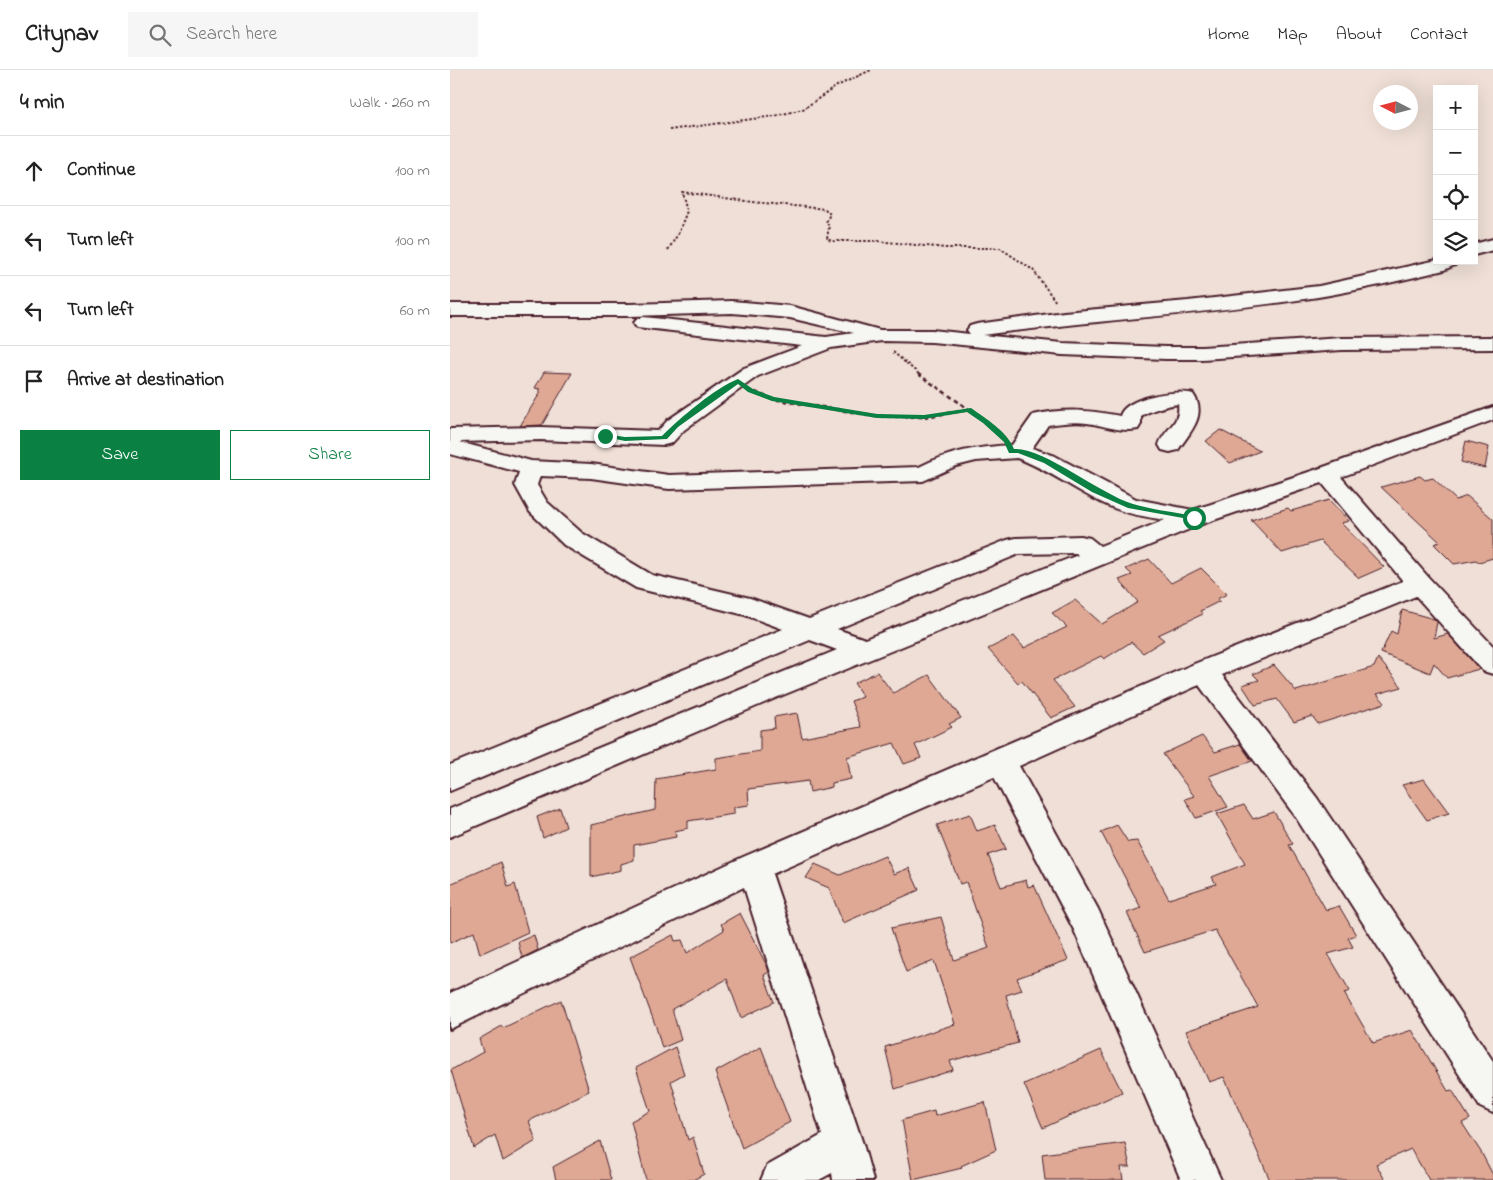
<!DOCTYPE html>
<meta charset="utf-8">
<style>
:root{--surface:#fff;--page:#f6f6f6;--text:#222;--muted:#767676;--line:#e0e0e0;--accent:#0b8043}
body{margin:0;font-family:"Indie Flower",sans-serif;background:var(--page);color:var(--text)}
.controls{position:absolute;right:15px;top:15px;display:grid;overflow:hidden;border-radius:0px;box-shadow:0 5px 20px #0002}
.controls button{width:45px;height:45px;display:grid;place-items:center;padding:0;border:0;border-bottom:1px solid var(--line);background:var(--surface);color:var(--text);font:25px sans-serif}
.compass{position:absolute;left:923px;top:15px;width:45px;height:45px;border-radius:50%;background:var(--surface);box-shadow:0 5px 20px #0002;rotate:276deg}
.stop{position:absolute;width:15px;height:15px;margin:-11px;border:4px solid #0b8043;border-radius:50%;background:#fff}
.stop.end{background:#0b8043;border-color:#fff;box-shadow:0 1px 5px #0008}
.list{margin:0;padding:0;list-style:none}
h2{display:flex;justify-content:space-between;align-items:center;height:65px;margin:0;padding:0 20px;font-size:21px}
h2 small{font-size:16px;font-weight:400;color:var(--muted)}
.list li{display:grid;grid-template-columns:32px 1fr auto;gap:15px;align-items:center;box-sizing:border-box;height:70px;padding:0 20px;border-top:1px solid var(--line)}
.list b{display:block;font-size:19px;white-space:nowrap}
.list em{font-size:16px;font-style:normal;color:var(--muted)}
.actions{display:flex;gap:10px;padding:15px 20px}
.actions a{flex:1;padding:11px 0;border:1px solid var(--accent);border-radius:0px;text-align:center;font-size:18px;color:var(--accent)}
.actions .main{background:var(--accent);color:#fff}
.icon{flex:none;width:28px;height:28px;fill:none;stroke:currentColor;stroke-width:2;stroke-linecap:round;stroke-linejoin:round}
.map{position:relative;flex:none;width:1043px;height:1110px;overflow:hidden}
header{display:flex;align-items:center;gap:30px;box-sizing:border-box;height:70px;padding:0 25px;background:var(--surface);border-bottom:1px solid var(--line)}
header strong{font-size:24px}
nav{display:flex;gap:28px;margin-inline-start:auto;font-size:18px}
.search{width:350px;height:45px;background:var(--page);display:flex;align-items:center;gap:12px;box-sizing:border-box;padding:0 18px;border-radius:0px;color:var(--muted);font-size:19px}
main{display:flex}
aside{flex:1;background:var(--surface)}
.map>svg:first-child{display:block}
.building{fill:#dea894;stroke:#4a1f2b}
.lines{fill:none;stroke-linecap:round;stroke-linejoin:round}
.minor-casing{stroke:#4a1f2b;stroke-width:4}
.path-far1{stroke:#4a1f2b;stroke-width:2;stroke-dasharray:2.5 2;stroke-linecap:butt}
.path{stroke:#4a1f2b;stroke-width:2.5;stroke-dasharray:4.5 3;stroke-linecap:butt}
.minor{fill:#f6f6f2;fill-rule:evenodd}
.route{fill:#0b8043}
</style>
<header>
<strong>Citynav</strong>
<div class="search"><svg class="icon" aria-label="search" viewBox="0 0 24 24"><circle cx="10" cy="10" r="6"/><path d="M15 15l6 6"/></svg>Search here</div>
<nav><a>Home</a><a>Map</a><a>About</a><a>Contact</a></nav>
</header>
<main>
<aside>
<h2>4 min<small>Walk · 260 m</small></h2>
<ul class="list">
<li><svg class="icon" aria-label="ahead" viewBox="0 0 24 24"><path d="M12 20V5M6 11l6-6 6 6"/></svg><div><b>Continue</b></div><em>100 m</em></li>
<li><svg class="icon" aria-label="left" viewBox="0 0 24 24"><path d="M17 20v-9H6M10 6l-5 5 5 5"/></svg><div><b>Turn left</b></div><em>100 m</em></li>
<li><svg class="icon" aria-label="left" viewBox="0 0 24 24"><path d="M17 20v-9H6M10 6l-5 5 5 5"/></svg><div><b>Turn left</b></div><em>60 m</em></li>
<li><svg class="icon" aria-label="arrive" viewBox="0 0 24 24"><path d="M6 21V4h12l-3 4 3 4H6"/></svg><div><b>Arrive at destination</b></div></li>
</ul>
<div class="actions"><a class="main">Save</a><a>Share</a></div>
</aside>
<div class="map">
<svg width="1043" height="1110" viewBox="0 0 1043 1110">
<rect width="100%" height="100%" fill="#efdfd6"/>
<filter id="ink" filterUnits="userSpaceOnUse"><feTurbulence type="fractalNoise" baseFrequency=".02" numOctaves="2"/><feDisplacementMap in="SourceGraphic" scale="10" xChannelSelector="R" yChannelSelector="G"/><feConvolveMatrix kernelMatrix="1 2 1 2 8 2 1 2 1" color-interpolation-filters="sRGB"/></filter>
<g filter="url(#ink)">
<g class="building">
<path d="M 94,302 L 122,303 L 92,355 L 70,356 L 90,323 L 90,319 L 85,318 Z"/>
<path d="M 770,360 L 810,381 L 780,393 L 756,371 Z"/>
<path d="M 1016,371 L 1039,377 L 1035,398 L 1011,392 Z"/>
<path d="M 970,406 L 975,410 L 983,408 L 1006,430 L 1017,426 L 1043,449 L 1043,488 L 1029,492 L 1026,490 L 1004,494 L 984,474 L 990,472 L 931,417 Z"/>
<path d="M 879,430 L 899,451 L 891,453 L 934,497 L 909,508 L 870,471 L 832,483 L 801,450 L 838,438 L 841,441 Z"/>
<path d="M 699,489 L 721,513 L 751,498 L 777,524 L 767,529 L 770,531 L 750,541 L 753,544 L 708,565 L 714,570 L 693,583 L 681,572 L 654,589 L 651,586 L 603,610 L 625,637 L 601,648 L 572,611 L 568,613 L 538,579 L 564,566 L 574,578 L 617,557 L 602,543 L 625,530 L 652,554 L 688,532 L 669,510 L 682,505 L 676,499 Z"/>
<path d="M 952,540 L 984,549 L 987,552 L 984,568 L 998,564 L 1029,599 L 997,608 L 984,593 L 980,603 L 931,583 L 941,561 L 947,564 Z"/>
<path d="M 928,588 L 952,617 L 927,624 L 935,633 L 868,654 L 862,646 L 844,652 L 827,629 L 805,635 L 792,615 L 809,610 L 803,604 L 824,595 L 846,621 L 924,597 Z"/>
<path d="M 427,602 L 443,623 L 479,605 L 511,648 L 499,654 L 502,657 L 465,675 L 471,688 L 454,694 L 444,673 L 397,687 L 401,709 L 382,713 L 382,717 L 360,722 L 358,711 L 298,719 L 299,735 L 284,737 L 284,744 L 238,751 L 238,758 L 225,761 L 226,767 L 184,775 L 184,790 L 171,794 L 171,800 L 141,807 L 141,755 L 205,740 L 206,709 L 266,699 L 266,688 L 310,681 L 310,660 L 325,658 L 324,647 L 347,643 L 352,668 L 411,657 L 401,631 L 413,627 L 404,613 Z"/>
<path d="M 752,666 L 765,682 L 790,674 L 802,691 L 759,706 L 778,737 L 746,748 L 735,729 L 744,726 L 713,684 Z"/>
<path d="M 974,709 L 999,743 L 977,750 L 952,715 Z"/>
<path d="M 794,735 L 803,749 L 824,742 L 843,774 L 839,775 L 876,840 L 889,836 L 906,865 L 898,868 L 903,877 L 878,884 L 900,921 L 894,923 L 923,973 L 962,960 L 998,1021 L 1002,1020 L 1020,1049 L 1012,1053 L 1031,1082 L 1043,1105 L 1043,1110 L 979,1110 L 961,1079 L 926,1094 L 935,1110 L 820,1110 L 774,1007 L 759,1012 L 736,961 L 808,937 L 765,860 L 695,882 L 677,843 L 691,838 L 651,762 L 667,755 L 678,772 L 687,771 L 719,829 L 766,814 L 762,807 L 795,794 L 767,744 Z"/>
<path d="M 110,738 L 116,757 L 93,768 L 87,747 Z"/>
<path d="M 520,744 L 527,761 L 545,755 L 556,779 L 538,785 L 551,817 L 576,810 L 578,817 L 584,815 L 618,890 L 567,908 L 572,920 L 556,925 L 568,973 L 500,991 L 503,1000 L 445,1019 L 435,977 L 505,954 L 484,891 L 456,902 L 441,858 L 491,847 L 504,890 L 539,878 L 516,812 L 510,814 L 487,755 Z"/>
<path d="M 435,786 L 444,804 L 459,798 L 469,820 L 393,853 L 379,818 L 356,808 L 365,794 L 390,805 Z"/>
<path d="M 51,792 L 58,817 L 65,814 L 78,862 L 30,884 L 24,862 L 0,873 L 0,814 Z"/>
<path d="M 290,843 L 317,896 L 319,902 L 314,905 L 324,932 L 291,948 L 277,909 L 222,939 L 231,970 L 212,978 L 206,957 L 180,887 L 223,865 L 225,871 L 232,870 L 237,883 L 274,860 L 271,854 Z"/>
<path d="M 84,865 L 88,880 L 72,888 L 68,872 Z"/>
<path d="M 111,930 L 139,1021 L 79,1051 L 86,1071 L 53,1091 L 45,1065 L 24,1078 L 1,1000 L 33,982 L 29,969 L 52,956 L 53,958 Z"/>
<path d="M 225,977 L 234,1004 L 221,1011 L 238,1070 L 243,1067 L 254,1104 L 243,1110 L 196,1110 L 181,1051 L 200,1041 L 186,998 Z"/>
<path d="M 311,977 L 340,1052 L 292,1078 L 265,1002 Z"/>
<path d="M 651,980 L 672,1022 L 593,1058 L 574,1014 Z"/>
<path d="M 535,1032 L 546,1080 L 511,1096 L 512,1098 L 463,1110 L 452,1050 L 484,1041 L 485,1046 Z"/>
<path d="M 150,1071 L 161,1110 L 106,1110 L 103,1097 Z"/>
<path d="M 675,1073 L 680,1097 L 671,1097 L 673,1110 L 595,1110 L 592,1084 Z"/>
</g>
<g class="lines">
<g class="minor-casing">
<g id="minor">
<path d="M 1043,169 L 1043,180 L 1024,185 L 1024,174 Z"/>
<path d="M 987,190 L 1008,191 L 1005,195 L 994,200 C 953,210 910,220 868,227 C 756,244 643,250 532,265 L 612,273 L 716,277 L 752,277 L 892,268 L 1043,267 L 1043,279 L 892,280 L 752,289 L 716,289 L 612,285 L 482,272 L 432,271 L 381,278 L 308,306 L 234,360 L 222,373 L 214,375 L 90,370 L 9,372 L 81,391 L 141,394 L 219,405 L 469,397 C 501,381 527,377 562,375 L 583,345 C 615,338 639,340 670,346 C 675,327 727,319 743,324 C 758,345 740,362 728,380 L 720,382 L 712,380 L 709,375 C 714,359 731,354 728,334 C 715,336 703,339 691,346 L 691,354 L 688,359 C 672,363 653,355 637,353 C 624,351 611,353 598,355 L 582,378 L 605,386 L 686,429 L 743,440 L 868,399 L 1043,337 L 1043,350 L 891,407 L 979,508 L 1043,576 L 1043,604 L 1033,601 L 966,526 L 772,605 L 867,728 L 1043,991 L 1043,1043 L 1030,1037 L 845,746 L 749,615 L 569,696 L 648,839 L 771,1110 L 731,1110 L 624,860 L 544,707 L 322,804 L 413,1074 L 423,1110 L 383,1110 L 382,1103 L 369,1110 L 311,1110 L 317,1096 L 372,1065 L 294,817 L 0,959 L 0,923 L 293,787 L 744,594 L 953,511 L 872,413 L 752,454 L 328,627 L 0,767 L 0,739 L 387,580 L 360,570 L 0,721 L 0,695 L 333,559 L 295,545 L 186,518 L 114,475 L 80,442 L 65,415 L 69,402 L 0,384 L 0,359 L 90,357 L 208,361 L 218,350 L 294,298 L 352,276 L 187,257 L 184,253 L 187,249 L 194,247 L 376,267 L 404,263 L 340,248 L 282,243 L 180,246 L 0,246 L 0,234 L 180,234 L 282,231 L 340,236 L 430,260 L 482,260 L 520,264 L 517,260 L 520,256 L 527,254 L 614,242 L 738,231 L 869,216 ZM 567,388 C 600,400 627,422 659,436 C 677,444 696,447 715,450 L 650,476 L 640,468 L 631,466 L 566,468 L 557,470 L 359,549 L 300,528 L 202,505 L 132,463 L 97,432 L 87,415 L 90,406 L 141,408 L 219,419 L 473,411 L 506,396 L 526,391 ZM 626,483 L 628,485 L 415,569 L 387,559 L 569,484 Z"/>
</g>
</g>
<g class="path-far1">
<path d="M 219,60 L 325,46 L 353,39 L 387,16 L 421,0"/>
<path d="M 218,180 L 228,164 L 237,141 L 232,122 L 303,132 L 375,139 L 380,144 L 376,152 L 379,156 L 377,169 L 382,171 L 428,171 L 495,178 L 550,178 L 583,200 L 606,232"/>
<path d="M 443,282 L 470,305"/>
</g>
<g class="path">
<path d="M 468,304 L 536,351 L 551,365"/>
<path d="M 305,322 L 322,329 L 427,346 L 474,347 L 518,340"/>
</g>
<use href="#minor" class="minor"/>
</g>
</g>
<path class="route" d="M 288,309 L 303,319 L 324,327 L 427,344 L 474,345 L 521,338 C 536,349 557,361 564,379 C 593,377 650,424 683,434 C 703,440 724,442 744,446 L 748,448 L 744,450 L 678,438 L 642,422 L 594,393 L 568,383 L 559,383 L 554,372 L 533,353 L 517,342 L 474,349 L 427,348 L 322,331 L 298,322 L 288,314 L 228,357 L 217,369 L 175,371 L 151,366 L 155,364 L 175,367 L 212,366 C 230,348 265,318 288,309 Z"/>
</svg>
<div class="controls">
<button>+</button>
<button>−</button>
<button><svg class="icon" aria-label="locate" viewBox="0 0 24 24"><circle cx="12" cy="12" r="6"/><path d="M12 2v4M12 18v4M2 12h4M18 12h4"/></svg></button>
<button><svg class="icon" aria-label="layers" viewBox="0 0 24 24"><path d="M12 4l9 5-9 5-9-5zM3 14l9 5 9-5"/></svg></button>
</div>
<svg class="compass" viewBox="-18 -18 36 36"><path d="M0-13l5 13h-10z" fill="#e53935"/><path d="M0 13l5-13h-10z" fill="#767676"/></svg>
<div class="stop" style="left:744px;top:448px"></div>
<div class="stop end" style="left:155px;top:366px"></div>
</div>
</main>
